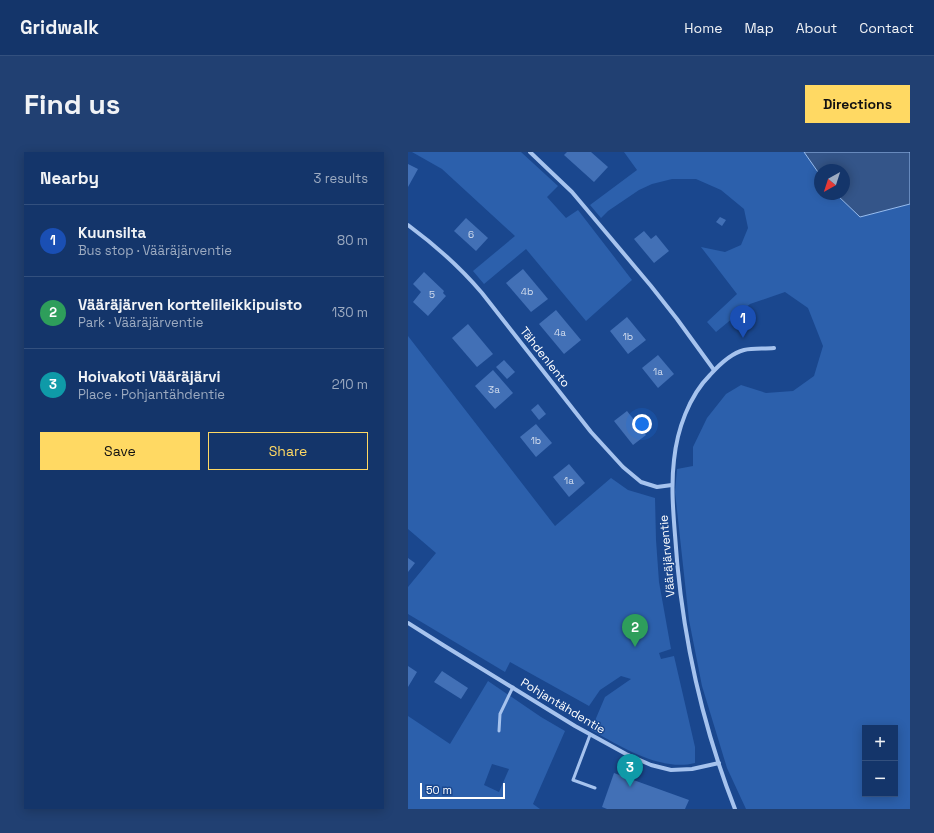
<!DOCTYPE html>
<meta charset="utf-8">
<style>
:root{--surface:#14356a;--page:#214072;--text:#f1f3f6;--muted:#9dabc1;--line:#33507e;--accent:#ffd963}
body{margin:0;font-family:"Space Grotesk",sans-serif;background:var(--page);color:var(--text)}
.controls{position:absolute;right:12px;bottom:12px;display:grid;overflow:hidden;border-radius:0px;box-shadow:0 2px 10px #0003}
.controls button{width:36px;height:36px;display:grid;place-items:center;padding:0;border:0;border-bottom:1px solid var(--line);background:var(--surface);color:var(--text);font:20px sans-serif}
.compass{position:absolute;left:406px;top:12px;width:36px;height:36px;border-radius:50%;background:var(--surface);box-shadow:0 2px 10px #0003;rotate:219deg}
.scale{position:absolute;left:12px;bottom:10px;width:85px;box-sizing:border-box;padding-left:4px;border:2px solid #fff;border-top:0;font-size:11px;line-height:14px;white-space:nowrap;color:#fff;-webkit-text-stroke:3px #1a478e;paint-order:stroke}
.you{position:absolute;left:234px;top:272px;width:14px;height:14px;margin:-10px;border:3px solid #fff;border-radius:50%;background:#1a73e8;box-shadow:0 0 0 6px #1a73e833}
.badge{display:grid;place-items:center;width:26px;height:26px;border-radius:50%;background:var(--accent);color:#fff;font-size:13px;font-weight:700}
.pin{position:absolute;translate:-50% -33px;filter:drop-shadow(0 1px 2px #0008)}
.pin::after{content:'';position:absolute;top:21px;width:14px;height:12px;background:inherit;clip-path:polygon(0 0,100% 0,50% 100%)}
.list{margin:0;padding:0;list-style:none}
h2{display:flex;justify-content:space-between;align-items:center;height:52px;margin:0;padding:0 16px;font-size:17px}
h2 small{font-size:13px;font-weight:400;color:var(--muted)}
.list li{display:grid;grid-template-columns:26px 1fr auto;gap:12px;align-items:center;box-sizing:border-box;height:72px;padding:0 16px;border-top:1px solid var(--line)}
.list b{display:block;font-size:15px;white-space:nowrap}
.list p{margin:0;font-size:13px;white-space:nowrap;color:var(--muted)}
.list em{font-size:13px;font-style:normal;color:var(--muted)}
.actions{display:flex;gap:8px;padding:12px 16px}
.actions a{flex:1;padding:9px 0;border:1px solid var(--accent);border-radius:0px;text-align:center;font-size:14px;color:var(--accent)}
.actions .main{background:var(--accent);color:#111}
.map{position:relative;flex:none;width:502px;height:657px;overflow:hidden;border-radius:0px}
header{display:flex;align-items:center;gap:24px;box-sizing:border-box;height:56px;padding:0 20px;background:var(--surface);border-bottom:1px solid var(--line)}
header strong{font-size:19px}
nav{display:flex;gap:22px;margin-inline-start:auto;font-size:14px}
.intro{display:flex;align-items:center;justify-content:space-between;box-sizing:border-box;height:96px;padding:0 24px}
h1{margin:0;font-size:28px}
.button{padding:10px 18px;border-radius:0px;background:var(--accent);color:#111;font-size:14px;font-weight:700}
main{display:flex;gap:24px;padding:0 24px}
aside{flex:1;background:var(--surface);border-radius:0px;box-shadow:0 2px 10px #0003}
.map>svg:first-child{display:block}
.green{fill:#2c60ac;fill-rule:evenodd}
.water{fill:#345589;stroke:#99bef0}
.building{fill:#4270b6}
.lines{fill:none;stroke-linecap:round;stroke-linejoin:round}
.lane{stroke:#a6c3ee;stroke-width:3}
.street{stroke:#a6c3ee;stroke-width:4}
.labels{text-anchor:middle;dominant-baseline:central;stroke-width:3;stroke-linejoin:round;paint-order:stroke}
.number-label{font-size:10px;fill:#d0dbed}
.street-label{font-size:12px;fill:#fff;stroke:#1a478e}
</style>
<header>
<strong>Gridwalk</strong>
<nav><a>Home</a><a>Map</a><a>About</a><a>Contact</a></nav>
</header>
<div class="intro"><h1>Find us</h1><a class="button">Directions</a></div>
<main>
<aside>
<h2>Nearby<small>3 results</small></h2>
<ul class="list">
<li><span class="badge" style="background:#1a4fb4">1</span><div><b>Kuunsilta</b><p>Bus stop · Vääräjärventie</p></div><em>80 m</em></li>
<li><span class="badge" style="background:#2e9e5b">2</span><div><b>Vääräjärven korttelileikkipuisto</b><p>Park · Vääräjärventie</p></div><em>130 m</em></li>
<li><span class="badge" style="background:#0f9aa8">3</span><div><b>Hoivakoti Vääräjärvi</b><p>Place · Pohjantähdentie</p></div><em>210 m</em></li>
</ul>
<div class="actions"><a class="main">Save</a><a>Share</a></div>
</aside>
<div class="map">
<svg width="502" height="657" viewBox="0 0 502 657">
<rect width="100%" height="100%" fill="#1a478e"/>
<g class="green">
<path d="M 4,0 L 113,0 L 150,34 L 139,45 L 158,66 L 170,58 L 224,128 L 178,169 L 118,97 L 76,132 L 65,119 L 107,84 L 34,17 Z"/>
<path d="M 216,0 L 396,0 L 412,23 L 412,42 L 428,42 L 452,65 L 502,52 L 502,657 L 338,657 L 319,616 L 294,534 L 281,468 L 267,340 L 269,317 L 285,314 L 285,295 L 299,266 L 318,242 L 333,233 L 358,241 L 385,239 L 406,224 L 415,194 L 400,156 L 377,140 L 342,152 L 308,180 L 299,170 L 329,142 L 293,95 L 317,100 L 333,93 L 340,76 L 336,57 L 313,38 L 288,27 L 264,27 L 244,32 L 231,38 L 200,59 L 193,66 L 182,53 L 229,18 ZM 457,576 L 487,576 L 487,642 L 457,642 Z"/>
<path d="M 0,184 L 147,374 L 203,326 L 220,338 L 247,346 L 248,388 L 251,430 L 263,497 L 251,501 L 253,507 L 266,504 L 287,595 L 287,611 C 253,620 212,594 183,578 L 197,545 L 223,527 L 213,524 L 192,538 L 181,554 L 102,510 L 97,520 L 0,462 L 0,435 L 28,401 L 0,377 Z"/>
<path d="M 80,529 L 133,565 L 157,579 L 125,652 L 132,657 L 0,657 L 0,564 L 42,592 ZM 84,612 L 101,617 L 91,640 L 76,633 Z"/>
</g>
<path class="water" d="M 396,0 L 502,0 L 502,52 L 452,65 L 428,42 L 436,42 L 436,18 L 412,18 L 412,23 Z"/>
<g class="building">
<path d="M 159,0 L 183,0 L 200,15 L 186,30 L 156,3 Z"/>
<path d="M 0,12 L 10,17 L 0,35 Z"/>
<path d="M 312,65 L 318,68 L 314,74 L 308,70 Z"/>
<path d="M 58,66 L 80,86 L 68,99 L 46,79 Z"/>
<path d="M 236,79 L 243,87 L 248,83 L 261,99 L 246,111 L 226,87 Z"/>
<path d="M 115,117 L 140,147 L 123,160 L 98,131 Z"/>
<path d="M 16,120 L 36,139 L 35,141 L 38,144 L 20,164 L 5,150 L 13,140 L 5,132 Z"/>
<path d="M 148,158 L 173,188 L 156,202 L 131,172 Z"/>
<path d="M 219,165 L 238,188 L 220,202 L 202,179 Z"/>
<path d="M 60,172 L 85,202 L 69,215 L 44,186 Z"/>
<path d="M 250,203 L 266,222 L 250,236 L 234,216 Z"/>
<path d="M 96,208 L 107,220 L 99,227 L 88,215 Z"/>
<path d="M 85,218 L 105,241 L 87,257 L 67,234 Z"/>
<path d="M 130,252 L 138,262 L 131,268 L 123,258 Z"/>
<path d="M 219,259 L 238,283 L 225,293 L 206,269 Z"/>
<path d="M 128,272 L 144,291 L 128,305 L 112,285 Z"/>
<path d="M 161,312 L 177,331 L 161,345 L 145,325 Z"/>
<path d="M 0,406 L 7,411 L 0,420 Z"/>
<path d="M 0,514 L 9,520 L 0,535 Z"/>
<path d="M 34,519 L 60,536 L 53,547 L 26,530 Z"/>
<path d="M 206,621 L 281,648 L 277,657 L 199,657 L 194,655 Z"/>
</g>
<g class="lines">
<g class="lane">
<path d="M 91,579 L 92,562 L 105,535"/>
<path d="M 182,583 L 165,628 L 187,636"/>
</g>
<g class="street">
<path d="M 122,0 L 164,40 L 243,134 L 269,167 L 306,218"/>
<path d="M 0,73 C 27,93 52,115 74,141 L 183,280 L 215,315 L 233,330 L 249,335 L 264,333"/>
<path d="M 0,471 L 35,493 L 167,574 L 218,602 L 243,613 L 263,618 L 284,617 L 311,611"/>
<path d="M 327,657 C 293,570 273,477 267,383 C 265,358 263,333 266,308 C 269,278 281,244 302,223 C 310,214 324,201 336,198 C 345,196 356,197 366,196"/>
</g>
</g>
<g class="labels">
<g class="number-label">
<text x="63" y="82">6</text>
<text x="119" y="139">4b</text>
<text x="24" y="142">5</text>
<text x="152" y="180">4a</text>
<text x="220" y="184">1b</text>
<text x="250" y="219">1a</text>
<text x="86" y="237">3a</text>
<text x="128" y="288">1b</text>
<text x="161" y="328">1a</text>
</g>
<g class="street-label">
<text transform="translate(137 205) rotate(52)">Tähdenlento</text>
<text transform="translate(259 404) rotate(-95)">Vääräjärventie</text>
<text transform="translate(155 554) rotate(31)">Pohjantähdentie</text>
</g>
</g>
</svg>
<div class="controls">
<button>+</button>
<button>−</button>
</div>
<svg class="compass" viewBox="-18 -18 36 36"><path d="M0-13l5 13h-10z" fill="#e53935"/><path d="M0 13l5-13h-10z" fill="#9dabc1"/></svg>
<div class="scale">50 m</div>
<div class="you"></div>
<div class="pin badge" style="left:335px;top:186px;background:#1a4fb4">1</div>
<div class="pin badge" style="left:227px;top:495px;background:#2e9e5b">2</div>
<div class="pin badge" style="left:222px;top:635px;background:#0f9aa8">3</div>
</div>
</main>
